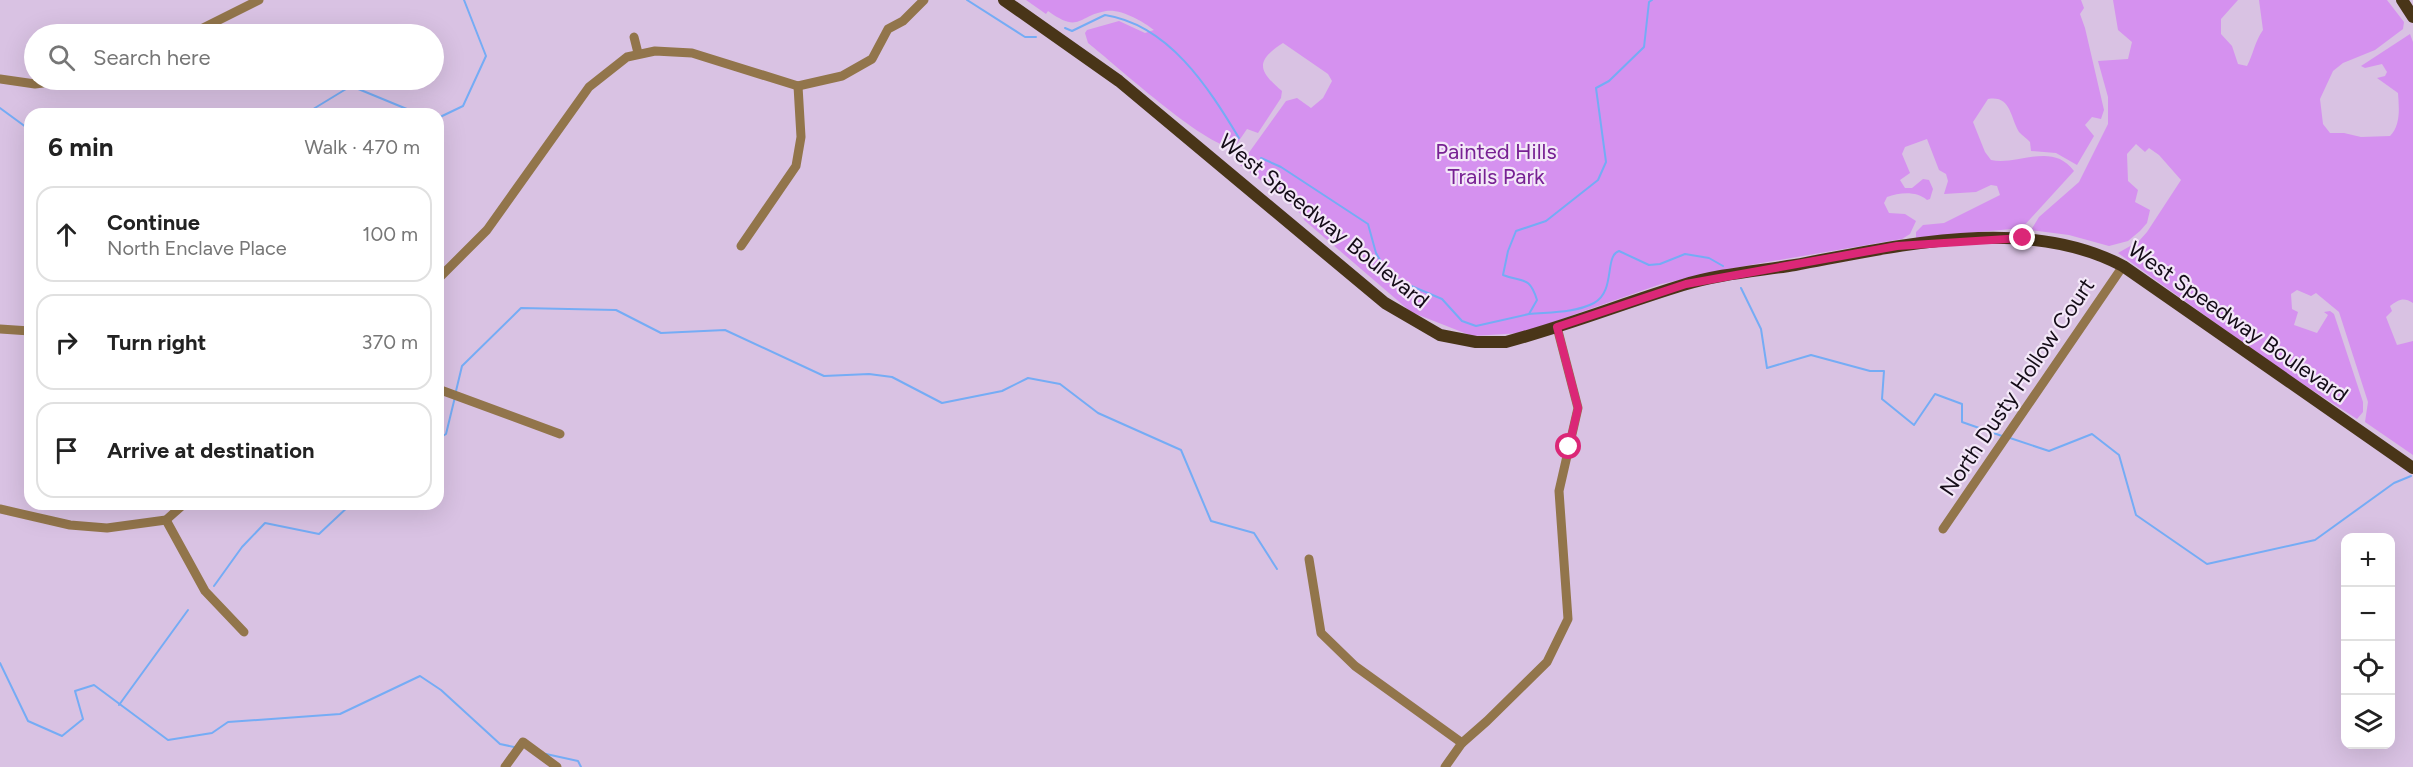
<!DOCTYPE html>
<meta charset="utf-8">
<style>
:root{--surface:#fff;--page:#f6f6f6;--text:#222;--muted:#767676;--line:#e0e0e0}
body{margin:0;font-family:Figtree,sans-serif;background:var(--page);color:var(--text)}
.controls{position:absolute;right:18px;bottom:18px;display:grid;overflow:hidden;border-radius:12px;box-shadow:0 6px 24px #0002}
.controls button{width:54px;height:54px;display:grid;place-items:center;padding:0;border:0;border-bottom:2px solid var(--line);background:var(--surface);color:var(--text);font:30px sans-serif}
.stop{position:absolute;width:18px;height:18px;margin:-14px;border:4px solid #db2777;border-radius:50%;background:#fff}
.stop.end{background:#db2777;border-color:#fff;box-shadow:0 2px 6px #0008}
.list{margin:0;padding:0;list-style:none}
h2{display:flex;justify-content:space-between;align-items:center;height:78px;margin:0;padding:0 24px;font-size:26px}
h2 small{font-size:20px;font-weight:400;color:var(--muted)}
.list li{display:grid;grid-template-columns:39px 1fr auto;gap:18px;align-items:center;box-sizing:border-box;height:96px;margin:0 12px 12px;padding:0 12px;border:2px solid var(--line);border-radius:18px}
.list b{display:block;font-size:22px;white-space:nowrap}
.list p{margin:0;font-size:20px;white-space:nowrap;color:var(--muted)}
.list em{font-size:20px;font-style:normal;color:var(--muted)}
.icon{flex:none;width:33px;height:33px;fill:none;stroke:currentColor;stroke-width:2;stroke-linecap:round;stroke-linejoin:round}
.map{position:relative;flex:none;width:2413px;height:767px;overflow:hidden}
.search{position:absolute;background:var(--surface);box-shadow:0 6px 24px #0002;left:24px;top:24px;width:420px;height:66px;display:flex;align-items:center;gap:15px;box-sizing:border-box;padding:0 21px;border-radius:33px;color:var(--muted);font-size:22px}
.panel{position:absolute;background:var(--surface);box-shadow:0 6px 24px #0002;left:24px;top:108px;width:420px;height:402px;border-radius:18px}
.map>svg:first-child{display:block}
.green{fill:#d591ef}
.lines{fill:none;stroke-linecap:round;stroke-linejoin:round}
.stream{stroke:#75acf5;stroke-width:2}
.minor{stroke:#92754b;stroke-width:9}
.major{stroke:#493518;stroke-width:12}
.route{stroke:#db2777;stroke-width:8}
.labels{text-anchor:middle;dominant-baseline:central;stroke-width:4.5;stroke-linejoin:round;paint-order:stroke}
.park-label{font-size:22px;fill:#772193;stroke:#f3e7f8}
.street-label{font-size:22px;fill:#140c17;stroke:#f3e7f8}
</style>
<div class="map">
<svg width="2413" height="767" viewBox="0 0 2413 767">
<rect width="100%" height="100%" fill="#d9c2e3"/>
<g class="green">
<path d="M 1026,0 L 2081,0 L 2084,8 L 2080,14 L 2085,28 L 2104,110 L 2101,119 L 2092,117 L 2085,125 L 2094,136 L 2077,165 L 2056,153 L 2031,151 L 2030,142 C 2027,139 2022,135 2019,132 C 2010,117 2011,95 1988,99 L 1973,122 L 1985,152 L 1991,160 C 2019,166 2052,141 2074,171 L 2022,228 L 1916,238 L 1916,232 L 1923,225 L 1944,223 L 2000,195 L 1997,186 L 1991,185 L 1976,192 L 1944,194 L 1948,181 L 1946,174 L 1939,170 L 1927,139 L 1905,147 L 1902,154 L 1910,173 L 1900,180 L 1905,188 L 1912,188 L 1923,179 L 1929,180 L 1933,189 L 1930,199 L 1927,200 C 1917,191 1900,192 1887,197 L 1884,203 L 1889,213 L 1905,214 L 1916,221 L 1910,234 L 1902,239 L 1750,265 L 1661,284 L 1522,333 L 1472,336 L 1411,312 L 1304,220 L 1303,216 L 1278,193 L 1240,165 L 1286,101 L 1297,98 L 1311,108 L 1323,98 L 1332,81 L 1328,74 L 1283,43 C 1255,61 1258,71 1282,91 L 1281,98 L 1258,133 L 1247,129 L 1234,148 C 1204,146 1116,65 1088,43 L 1085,33 L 1087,30 L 1119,21 L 1145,33 L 1154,30 C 1142,21 1122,9 1106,11 C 1077,16 1080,34 1048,11 L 1046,14 Z"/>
<path d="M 2113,0 L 2238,0 L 2221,19 L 2221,34 L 2232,46 L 2238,64 L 2247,66 C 2253,55 2255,41 2263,30 L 2259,0 L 2387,0 L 2404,22 L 2403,29 L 2375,50 L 2343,63 L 2333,71 L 2320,99 L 2323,124 L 2330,133 L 2344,133 L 2361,137 L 2390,136 C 2401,125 2399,108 2398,93 L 2377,78 L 2385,76 L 2387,72 L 2382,64 L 2365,68 L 2361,66 L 2410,34 L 2413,42 L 2413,303 C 2404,297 2399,299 2390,306 L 2392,311 L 2386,317 L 2397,345 L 2413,341 L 2413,455 L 2365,422 L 2368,402 L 2339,312 L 2316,293 L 2311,296 L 2297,290 L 2291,294 L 2292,309 L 2298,312 L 2294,325 L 2317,333 L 2328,315 L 2324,312 L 2330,311 L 2334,314 L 2363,402 L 2363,412 L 2357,419 L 2284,372 L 2118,253 L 2139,241 L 2147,232 L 2181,180 L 2159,155 L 2149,148 L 2145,152 L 2136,144 L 2127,154 L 2128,181 L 2138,190 L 2135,202 L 2150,210 L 2147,223 L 2140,231 L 2128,241 L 2109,246 L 2069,235 L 2031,230 L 2039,217 L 2079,182 L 2108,124 L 2108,97 L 2098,61 L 2128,59 L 2132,42 L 2118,30 Z"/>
</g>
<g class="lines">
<g class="stream">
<path d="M 967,0 L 1025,37 L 1036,37"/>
<path d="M 1065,28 L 1072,31 L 1105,15 C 1169,25 1208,87 1239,138"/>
<path d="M 0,108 L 30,130"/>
<path d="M 305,114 L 351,86 L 419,114"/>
<path d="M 438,118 L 463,106 L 486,56 L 464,0"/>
<path d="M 1261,158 L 1281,167 L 1368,224 L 1376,253 L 1390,277 L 1442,299 L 1462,321 L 1476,326 L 1529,314 L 1537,300 C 1529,275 1523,283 1503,275 L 1508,251 L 1516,231 L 1546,221 L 1598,180 L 1606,162 L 1596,88 L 1609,81 L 1644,47 L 1649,2 L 1652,0"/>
<path d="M 1741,288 L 1761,329 L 1767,368 L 1811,355 L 1870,371 L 1884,371 L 1882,399 L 1914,425 L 1935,394 L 1962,404 L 1962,422 L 2002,436"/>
<path d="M 1529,314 C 1550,312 1575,313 1594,303 C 1616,291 1604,256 1619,251 L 1649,265 L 1660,264 L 1685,254 L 1709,258 L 1723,266"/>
<path d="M 456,391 L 462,366 L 521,308 L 616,310 L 661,333 L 725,330 L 824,376 L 869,374 L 892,377 L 942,403 L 1002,391 L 1028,378 L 1060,384 L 1098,413 L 1181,450 L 1211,521 L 1254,533 L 1277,569"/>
<path d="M 2007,437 L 2049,451 L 2092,434 L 2119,455 L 2136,515 L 2207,564 L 2315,540 L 2394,483 L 2411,476"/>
<path d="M 438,439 L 446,434 L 455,397"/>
<path d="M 214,586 L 242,547 L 265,523 L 319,534 L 351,504"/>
<path d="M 0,663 L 28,721 L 62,736 L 83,719 L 75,691 L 94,685 L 168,740 L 212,733 L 228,722 L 340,714 L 420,676 L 441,690 L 500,744 L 514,747"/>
<path d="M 119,705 L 188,610"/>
<path d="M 546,754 L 578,761 L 581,767"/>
</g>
<g class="minor">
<path d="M 191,34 L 259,0"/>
<path d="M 634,37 L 638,53"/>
<path d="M 0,79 L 35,84 L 67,80"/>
<path d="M 741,246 L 796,166 L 801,137 L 798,86"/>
<path d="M 438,279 L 487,230 L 589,87 L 627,57 L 655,51 L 692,53 L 798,86 L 842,76 L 872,59 L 888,29 L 903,21 L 924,0"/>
<path d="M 0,329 L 30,331"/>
<path d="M 438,389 L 560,434"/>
<path d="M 0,509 L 70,525 L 107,528 L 166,520 L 184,504"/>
<path d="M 166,520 L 205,591 L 244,632"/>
<path d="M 1943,529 L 2123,266"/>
<path d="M 1309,559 L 1321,633 L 1355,666 L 1462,743"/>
<path d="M 505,767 L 523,742 L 557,767"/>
<path d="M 1445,767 L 1462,743 L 1487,721 L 1547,662 L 1568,619 L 1559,491 L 1578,408 L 1557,327"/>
</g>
<g class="major">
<path d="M 1004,0 L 1119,81 L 1385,303 L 1440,335 L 1476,342 L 1506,342 C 1566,326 1624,303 1683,285 C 1718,274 1758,271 1795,265 C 1899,246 2025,214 2123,266 L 2413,468"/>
<path d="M 2402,0 L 2413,17"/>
</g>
</g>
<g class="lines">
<path class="route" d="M 1569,447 L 1578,408 L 1557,327 L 1686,284 L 1897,246 L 2023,238"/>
</g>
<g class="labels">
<g class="park-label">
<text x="1496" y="151">Painted Hills<tspan x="1496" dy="25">Trails Park</tspan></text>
</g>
<g class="street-label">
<text transform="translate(1324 221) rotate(39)">West Speedway Boulevard</text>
<text transform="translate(2238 322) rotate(35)">West Speedway Boulevard</text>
<text transform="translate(2017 387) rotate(-56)">North Dusty Hollow Court</text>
</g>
</g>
</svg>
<div class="controls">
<button>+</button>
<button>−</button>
<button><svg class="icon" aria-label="locate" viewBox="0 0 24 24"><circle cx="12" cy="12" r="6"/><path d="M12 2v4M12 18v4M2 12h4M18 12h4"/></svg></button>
<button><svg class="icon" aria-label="layers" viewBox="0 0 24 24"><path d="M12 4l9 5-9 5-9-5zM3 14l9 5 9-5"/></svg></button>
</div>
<div class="stop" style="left:1569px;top:447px"></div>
<div class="stop end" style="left:2023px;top:238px"></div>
<div class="search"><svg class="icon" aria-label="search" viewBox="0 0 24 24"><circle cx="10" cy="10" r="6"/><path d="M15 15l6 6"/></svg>Search here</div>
<section class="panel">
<h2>6 min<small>Walk · 470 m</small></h2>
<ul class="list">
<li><svg class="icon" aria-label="ahead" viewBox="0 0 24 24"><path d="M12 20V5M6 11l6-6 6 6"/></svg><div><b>Continue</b><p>North Enclave Place</p></div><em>100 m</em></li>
<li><svg class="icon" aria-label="right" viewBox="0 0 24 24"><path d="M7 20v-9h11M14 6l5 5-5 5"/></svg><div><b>Turn right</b></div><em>370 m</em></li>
<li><svg class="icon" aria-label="arrive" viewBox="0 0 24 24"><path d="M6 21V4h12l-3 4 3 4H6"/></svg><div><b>Arrive at destination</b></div></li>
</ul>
</section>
</div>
